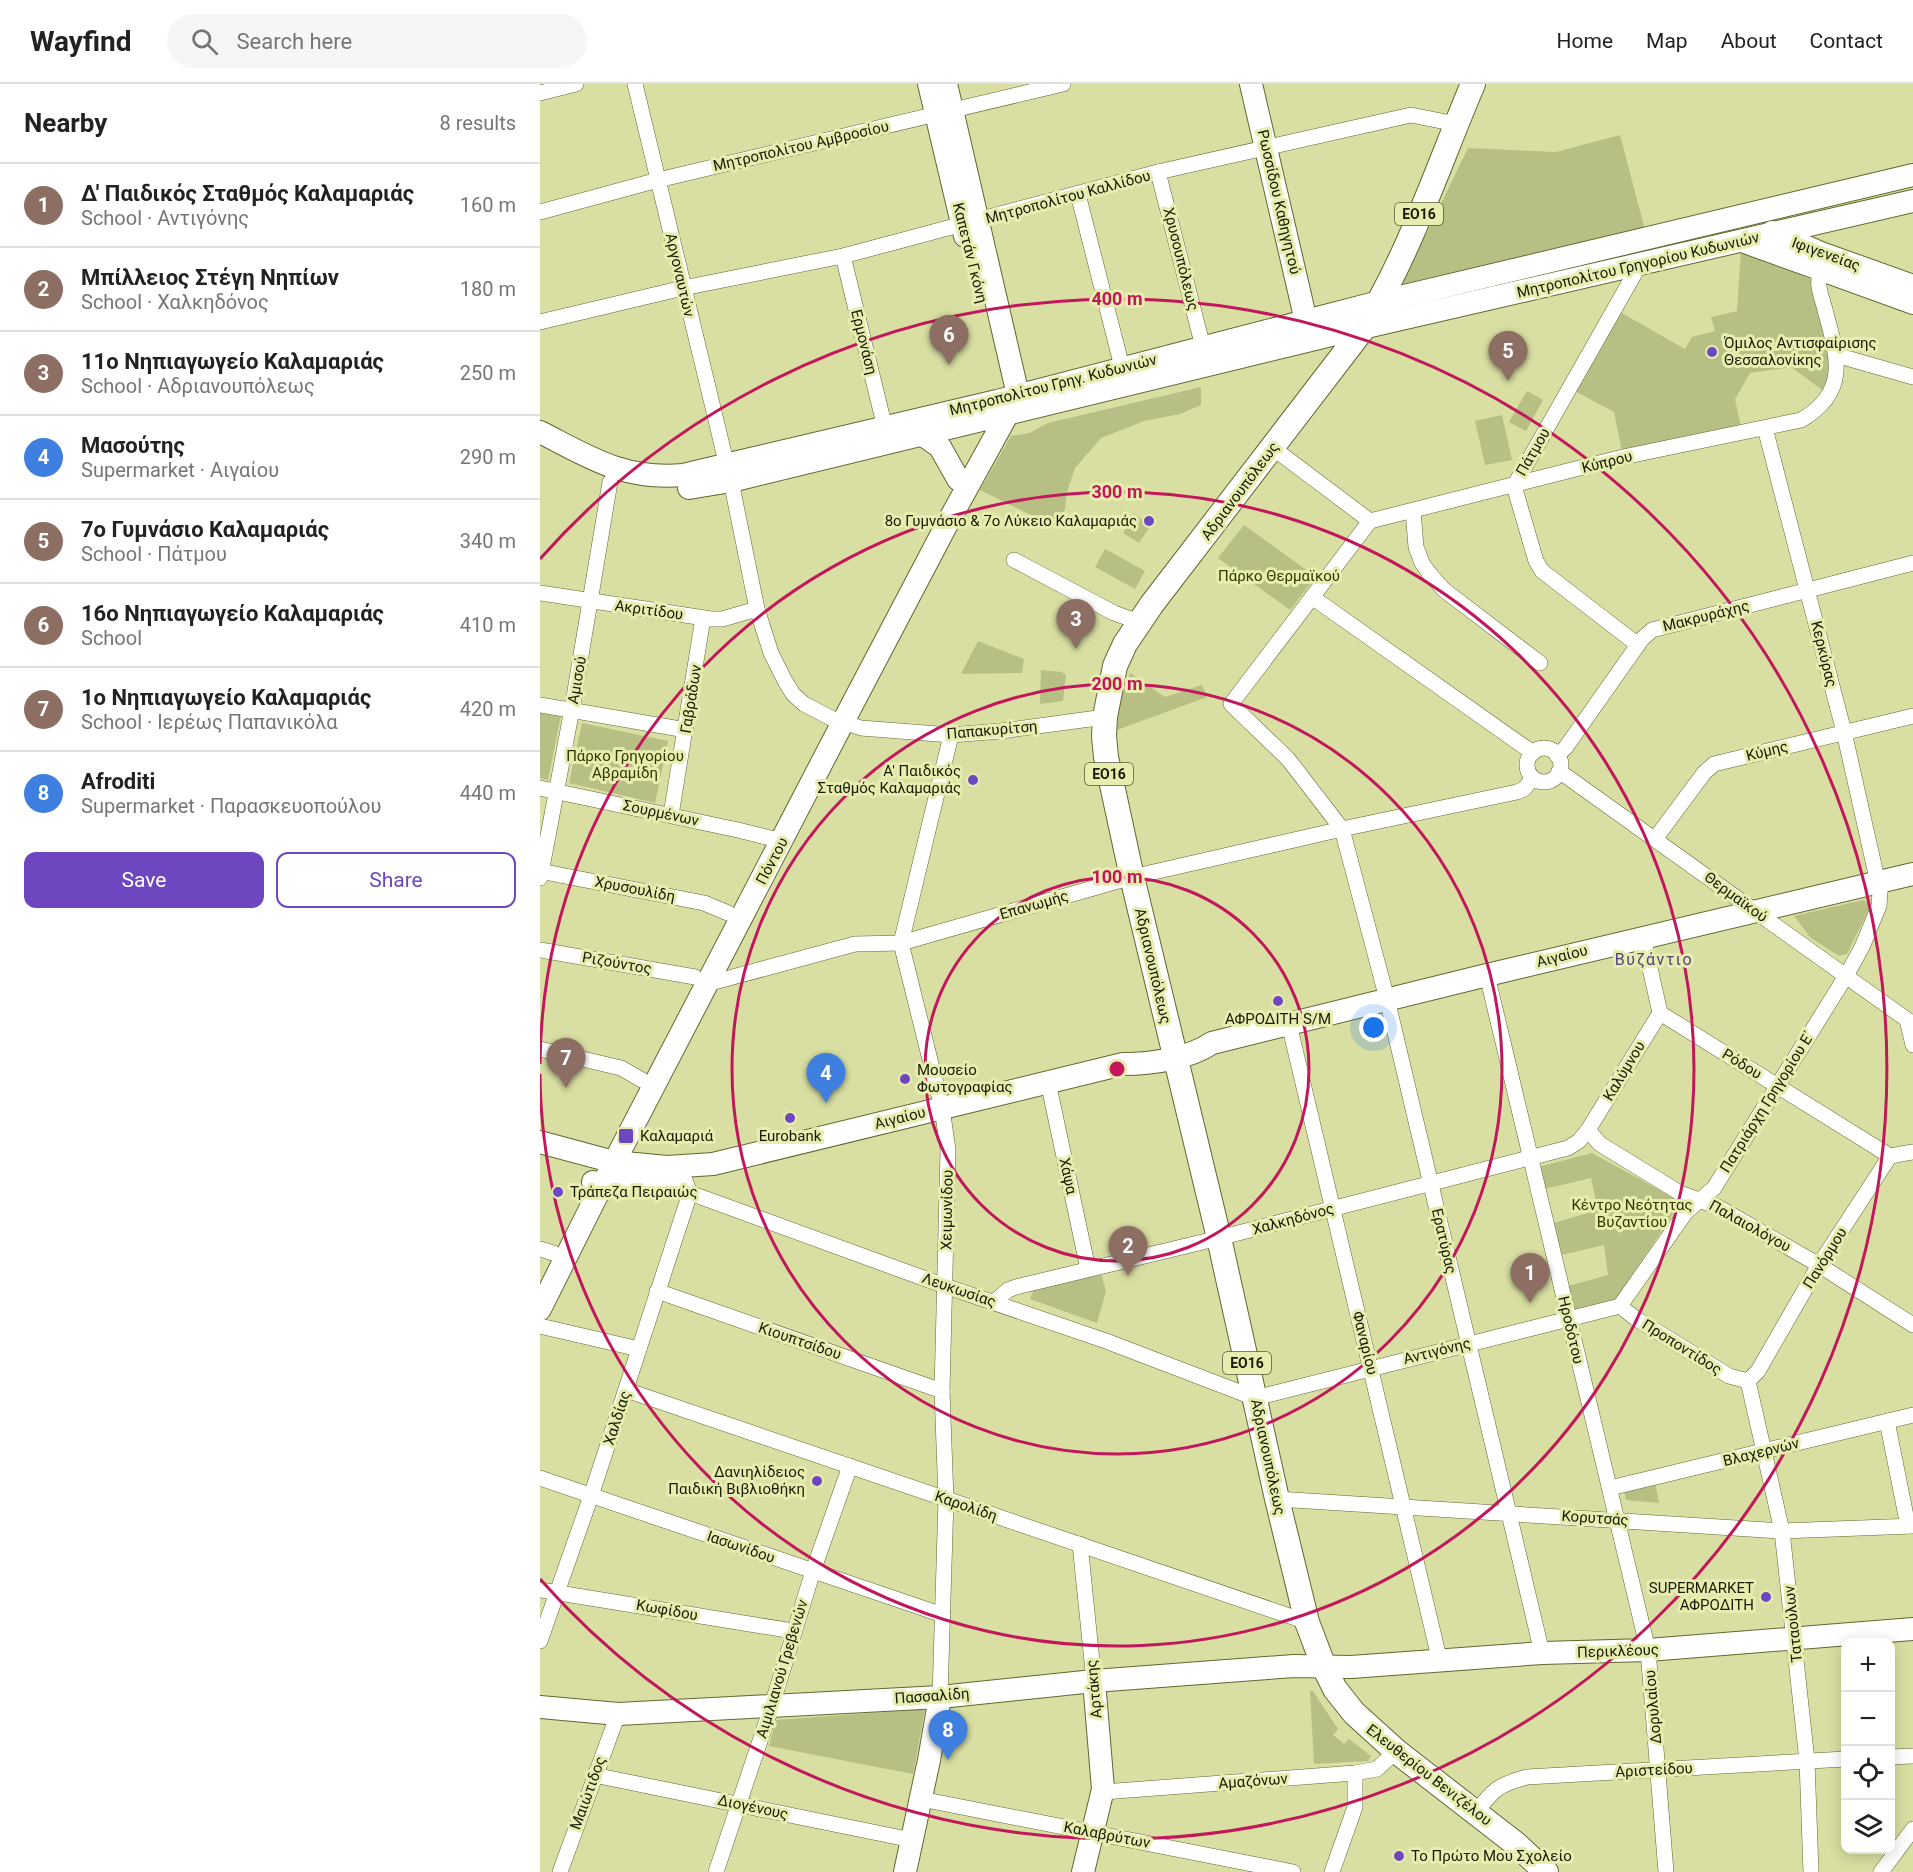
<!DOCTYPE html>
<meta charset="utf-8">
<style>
:root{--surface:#fff;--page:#f6f6f6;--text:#222;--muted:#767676;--line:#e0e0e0;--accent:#6d47c0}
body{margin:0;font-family:Roboto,sans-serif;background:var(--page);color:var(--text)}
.controls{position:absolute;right:18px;bottom:18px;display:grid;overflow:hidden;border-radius:12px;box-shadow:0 3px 15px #0003}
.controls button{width:54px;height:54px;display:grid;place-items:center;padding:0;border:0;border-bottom:2px solid var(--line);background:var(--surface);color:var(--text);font:30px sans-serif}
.you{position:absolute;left:834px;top:944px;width:21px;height:21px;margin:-15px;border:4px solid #fff;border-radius:50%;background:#1a73e8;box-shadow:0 0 0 9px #1a73e833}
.badge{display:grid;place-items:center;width:39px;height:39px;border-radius:50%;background:var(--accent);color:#fff;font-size:20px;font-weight:700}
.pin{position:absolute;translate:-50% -50px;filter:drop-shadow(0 2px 3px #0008)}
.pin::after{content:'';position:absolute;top:32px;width:21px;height:18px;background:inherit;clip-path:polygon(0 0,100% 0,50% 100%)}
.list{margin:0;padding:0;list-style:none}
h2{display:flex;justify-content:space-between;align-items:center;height:78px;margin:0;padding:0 24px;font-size:26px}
h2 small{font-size:20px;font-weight:400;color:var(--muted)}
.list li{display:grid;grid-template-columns:39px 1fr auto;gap:18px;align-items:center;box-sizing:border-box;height:84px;padding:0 24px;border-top:2px solid var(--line)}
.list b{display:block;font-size:22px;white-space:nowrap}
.list p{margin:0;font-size:20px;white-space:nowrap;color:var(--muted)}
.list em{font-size:20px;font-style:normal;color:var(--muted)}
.actions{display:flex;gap:12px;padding:18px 24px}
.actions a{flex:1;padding:14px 0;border:2px solid var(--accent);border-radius:12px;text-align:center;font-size:21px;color:var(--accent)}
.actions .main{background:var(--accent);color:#fff}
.icon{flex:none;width:33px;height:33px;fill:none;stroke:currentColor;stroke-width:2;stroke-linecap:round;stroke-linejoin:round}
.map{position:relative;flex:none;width:1373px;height:1788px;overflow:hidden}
header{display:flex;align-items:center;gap:36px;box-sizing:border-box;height:84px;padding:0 30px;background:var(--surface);border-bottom:2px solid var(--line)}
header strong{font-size:28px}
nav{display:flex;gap:33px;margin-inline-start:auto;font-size:21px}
.search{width:420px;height:54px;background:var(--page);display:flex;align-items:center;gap:15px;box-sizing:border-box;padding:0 21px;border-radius:33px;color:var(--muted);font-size:22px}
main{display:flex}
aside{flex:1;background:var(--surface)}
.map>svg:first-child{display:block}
.green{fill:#b8bf85}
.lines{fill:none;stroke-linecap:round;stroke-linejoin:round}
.street-casing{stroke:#62672e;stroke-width:16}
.secondary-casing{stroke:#62672e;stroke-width:24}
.primary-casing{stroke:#62672e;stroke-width:26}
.street{stroke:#fff;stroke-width:15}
.secondary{stroke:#fff;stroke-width:22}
.primary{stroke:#fff;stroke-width:24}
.ring{fill:none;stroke:#c2185b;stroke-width:3}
.poi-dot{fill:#6d47c0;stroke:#e6edaf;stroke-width:2}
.labels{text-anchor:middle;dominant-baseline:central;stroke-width:6;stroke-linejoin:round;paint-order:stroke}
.shield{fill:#e6edaf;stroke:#565a37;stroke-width:1.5}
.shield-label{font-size:14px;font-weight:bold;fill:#191b04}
.street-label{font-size:15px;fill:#191b04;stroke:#e6edaf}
.poi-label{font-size:15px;fill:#191b04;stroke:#e6edaf;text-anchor:start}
.park-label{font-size:15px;fill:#333601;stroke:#e6edaf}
.neighbourhood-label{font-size:16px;letter-spacing:1.5px;fill:#524280;stroke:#e6edaf}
.centre{fill:#c2185b;stroke:#e6edaf;stroke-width:3}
.ring-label{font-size:18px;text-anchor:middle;font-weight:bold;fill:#c2185b;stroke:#e6edaf;stroke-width:6;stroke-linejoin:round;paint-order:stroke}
</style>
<header>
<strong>Wayfind</strong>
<div class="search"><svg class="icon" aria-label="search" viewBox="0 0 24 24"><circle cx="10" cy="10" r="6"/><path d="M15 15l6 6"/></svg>Search here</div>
<nav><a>Home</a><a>Map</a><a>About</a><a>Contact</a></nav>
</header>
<main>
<aside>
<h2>Nearby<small>8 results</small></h2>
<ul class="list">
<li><span class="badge" style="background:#8d6e63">1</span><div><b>Δ' Παιδικός Σταθμός Καλαμαριάς</b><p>School · Αντιγόνης</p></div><em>160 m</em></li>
<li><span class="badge" style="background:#8d6e63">2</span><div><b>Μπίλλειος Στέγη Νηπίων</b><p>School · Χαλκηδόνος</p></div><em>180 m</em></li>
<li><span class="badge" style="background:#8d6e63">3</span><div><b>11ο Νηπιαγωγείο Καλαμαριάς</b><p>School · Αδριανουπόλεως</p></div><em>250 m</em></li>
<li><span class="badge" style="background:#3f7fe0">4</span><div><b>Μασούτης</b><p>Supermarket · Αιγαίου</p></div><em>290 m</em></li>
<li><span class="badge" style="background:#8d6e63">5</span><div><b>7ο Γυμνάσιο Καλαμαριάς</b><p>School · Πάτμου</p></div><em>340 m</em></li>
<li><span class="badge" style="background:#8d6e63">6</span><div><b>16ο Νηπιαγωγείο Καλαμαριάς</b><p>School</p></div><em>410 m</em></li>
<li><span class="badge" style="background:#8d6e63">7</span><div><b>1ο Νηπιαγωγείο Καλαμαριάς</b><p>School · Ιερέως Παπανικόλα</p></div><em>420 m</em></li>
<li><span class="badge" style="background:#3f7fe0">8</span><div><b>Afroditi</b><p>Supermarket · Παρασκευοπούλου</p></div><em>440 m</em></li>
</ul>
<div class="actions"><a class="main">Save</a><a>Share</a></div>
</aside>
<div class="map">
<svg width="1373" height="1788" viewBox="0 0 1373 1788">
<rect width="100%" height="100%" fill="#d9dfa2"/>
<g class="green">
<path d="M 1080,51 L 1105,146 L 860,204 L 928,64 L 1016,68 Z"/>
<path d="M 1201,166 L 1277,198 L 1296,271 L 1289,311 L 1251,283 L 1210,289 L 1195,315 L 1202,348 L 1083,373 L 1074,328 L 1029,304 L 1073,224 L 1145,265 L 1152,253 L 1175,247 L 1171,233 L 1197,227 Z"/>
<path d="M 661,303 L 661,321 L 640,330 L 604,337 L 561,354 L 535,384 L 527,408 L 525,425 L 515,439 L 507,439 L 440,406 L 471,352 L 489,349 L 508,339 Z"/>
<path d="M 987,307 L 1003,316 L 986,347 L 969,338 Z"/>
<path d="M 962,331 L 972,376 L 945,381 L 935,337 Z"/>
<path d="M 594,430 L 611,441 L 599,459 L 583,449 Z"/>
<path d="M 704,441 L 776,493 L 750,526 L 678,474 Z"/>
<path d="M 565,465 L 605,487 L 595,505 L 555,483 Z"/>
<path d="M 438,557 L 484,575 L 482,589 L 421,590 Z"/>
<path d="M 501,586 L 522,588 L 526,591 L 523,617 L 500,620 Z"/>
<path d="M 590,589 L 625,613 L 662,601 L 667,613 L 577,646 L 580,616 Z"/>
<path d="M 0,627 L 21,631 L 8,696 L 0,694 Z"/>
<path d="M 42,639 L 128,657 L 115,719 L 29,699 Z"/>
<path d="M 1323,816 L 1331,821 L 1307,870 L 1299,872 L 1271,854 L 1254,832 Z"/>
<path d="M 1052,1069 L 1141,1118 L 1088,1197 L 1082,1215 L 1034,1227 L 1028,1202 L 1068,1191 L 1064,1161 L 1022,1171 L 1014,1139 L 1058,1126 L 1051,1094 L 1004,1105 L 998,1083 Z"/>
<path d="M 560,1186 L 566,1207 L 557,1239 L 490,1215 L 495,1202 Z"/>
<path d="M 1115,1398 L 1119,1419 L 1086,1416 L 1084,1406 Z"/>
<path d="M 770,1607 L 773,1607 L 798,1645 L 793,1651 L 804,1660 L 809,1655 L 831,1672 L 828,1677 L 774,1680 Z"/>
<path d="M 385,1625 L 373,1690 L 229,1662 L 236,1636 Z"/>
</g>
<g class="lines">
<g class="street-casing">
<g id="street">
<path d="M 95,0 L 187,382"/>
<path d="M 0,9 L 36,0"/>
<path d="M 618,88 L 663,263"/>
<path d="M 538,110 L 582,283"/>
<path d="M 0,128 L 118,96 L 523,0"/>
<path d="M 303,172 L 345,344"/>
<path d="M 0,238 L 143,204 L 303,172 L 618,88 L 871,31 L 916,40"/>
<path d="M 1296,271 L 1373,293"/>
<path d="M 733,364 L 830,437"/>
<path d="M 191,397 L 217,525 L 231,569 L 245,597 L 253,610 L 264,620 L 291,634 L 321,644 L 411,651 L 461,647 L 565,633"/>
<path d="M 873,427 L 876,463 L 882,479 L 889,489 L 904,506 L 1000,579"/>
<path d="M 830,437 L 691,620 L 748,675 L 802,745 L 847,915 L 1002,1569"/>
<path d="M 830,437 L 1083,373 L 1261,336 C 1312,307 1296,268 1284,222 C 1280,208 1276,199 1281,186"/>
<path d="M 474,476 L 574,529 L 599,538"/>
<path d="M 0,509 L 171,535 L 182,535 L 217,525"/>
<path d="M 772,513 L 993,669"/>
<path d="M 1098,561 L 1002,487 L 996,477 L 974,402 L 1100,180"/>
<path d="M 0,621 L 146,646"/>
<circle cx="1004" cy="681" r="17"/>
<path d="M 1017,672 L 1026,663 L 1102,555 L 1112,546 L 1373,479"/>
<path d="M 1019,687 L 1373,940"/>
<path d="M 0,704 L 198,746 L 242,757"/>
<path d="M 131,731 L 163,534"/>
<path d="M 1115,755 L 1164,689 L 1174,680 L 1373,632"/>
<path d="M 0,787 L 164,819 L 188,829"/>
<path d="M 0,794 L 32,625 L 70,398"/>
<path d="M 1103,853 L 1120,929 L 1350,1072"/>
<path d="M 0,866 L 155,893"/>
<path d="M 947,891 L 1108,1566 L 1126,1788"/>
<path d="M 167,900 L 315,860 L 361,859 L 592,793 L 802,745 L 977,708 L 984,705 L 993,694"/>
<path d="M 1367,936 L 1373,961"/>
<path d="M 749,940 L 900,1578"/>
<path d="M 0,965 L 81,984 L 102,996"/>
<path d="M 508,998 L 548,1185"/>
<path d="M 1048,1046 L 1060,1060 L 1140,1109 L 1178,1123 L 1279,1181 L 1373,1241"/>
<path d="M 140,1084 L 150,1109 L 405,1202 L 566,1257 L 715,1314 L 1080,1222"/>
<path d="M 0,1165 L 13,1169"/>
<path d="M 117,1207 L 402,1307"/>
<path d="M 454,1218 L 468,1206 L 476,1203 L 679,1154 L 1028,1064 L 1039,1057 L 1048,1046 L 1120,929"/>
<path d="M 1080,1222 L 1146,1128 L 1174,1104 L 1306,892 L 1322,863 L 1339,822 L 1340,808 L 1304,648 L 1225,344"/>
<path d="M 1080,1222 L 1095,1234 L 1189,1292 L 1208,1297"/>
<path d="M 0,1242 L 99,1265"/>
<path d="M 1208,1297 L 1242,1447 L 1267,1677 L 1271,1788"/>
<path d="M 1208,1297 L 1218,1287 L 1279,1181 L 1350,1072 L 1373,1068"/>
<path d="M 86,1306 L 767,1538"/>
<path d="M 1347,1337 L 1368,1442"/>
<path d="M 0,1394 L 403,1531"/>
<path d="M 1070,1404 L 1373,1331"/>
<path d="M 737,1415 L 1242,1447 L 1373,1442"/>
<path d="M 540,1460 L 554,1597"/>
<path d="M 0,1506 L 253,1547"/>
<path d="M 0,1557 L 51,1412 L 150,1109"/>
<path d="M 400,1613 L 406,1415 L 402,1307 L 408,1066 L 402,1024 L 361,859 L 411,651"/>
<path d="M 1350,1673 L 1373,1672"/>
<path d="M 54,1691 L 372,1756"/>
<path d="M 563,1708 L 815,1689 L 837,1685 L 856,1667"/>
<path d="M 381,1715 L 753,1788"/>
<path d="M 936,1728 C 954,1705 958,1701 987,1693 L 1306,1675"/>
<path d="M 20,1788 L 78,1630"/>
<path d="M 176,1788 L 232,1621 L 273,1487 L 310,1382"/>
<path d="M 792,1788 L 815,1723 L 815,1689"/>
<path d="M 1341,1788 L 1373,1745"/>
</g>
</g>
<g class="secondary-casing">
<g id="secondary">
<path d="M 389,0 L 425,152"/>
<path d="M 711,0 L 766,237"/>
<path d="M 1232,148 L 1281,169 L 1373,202"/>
<path d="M 1202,157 L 1373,219"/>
<path d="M 0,348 C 51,374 83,396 143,391 L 457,317 L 839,218 L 1373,91"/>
<path d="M 383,351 L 400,363 L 418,395"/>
<path d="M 149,404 L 191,397 L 787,252 L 1373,117"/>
<path d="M 0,1058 L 74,1078 L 127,1083 L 173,1080 L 583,980 C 612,980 648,975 672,959 L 947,891 L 1373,790"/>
<path d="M 53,1098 L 62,1101 L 139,1095"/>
<path d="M 0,1225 L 54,1117 L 303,638 L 407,440 L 478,311 L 406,0"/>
<path d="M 0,1623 L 78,1630 L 400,1613 L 554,1597 L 754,1582 L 811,1583 L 1002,1569 L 1108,1566 L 1373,1545"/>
<path d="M 365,1788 L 389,1676 L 400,1613"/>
<path d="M 543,1788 L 563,1705 L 554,1597"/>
</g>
</g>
<g class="primary-casing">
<path id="primary" d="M 933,0 C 898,82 870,169 823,245 L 612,520 L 585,560 L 575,582 L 565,633 L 564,652 L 566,673 L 592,793 L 679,1154 L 737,1415 L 767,1538 L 784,1583 L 795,1605 L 814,1629 L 856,1667 L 976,1760 L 1006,1788"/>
</g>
<use href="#street" class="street"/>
<use href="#secondary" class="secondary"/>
<use href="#primary" class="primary"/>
</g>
<g class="ring">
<circle cx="577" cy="985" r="192"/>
<circle cx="577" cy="985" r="385"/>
<path d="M0 980A577 577 0 1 1 0 990"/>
<path d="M0 475A770 770 0 1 1 0 1495"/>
</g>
<g class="poi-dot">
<circle cx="1172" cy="268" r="6"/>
<circle cx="609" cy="437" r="6"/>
<circle cx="433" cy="696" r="6"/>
<circle cx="738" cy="917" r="6"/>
<circle cx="365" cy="995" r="6"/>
<circle cx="250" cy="1034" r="6"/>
<rect x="78" y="1044" width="16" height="16" rx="3"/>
<circle cx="18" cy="1108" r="6"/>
<circle cx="277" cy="1397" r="6"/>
<circle cx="1226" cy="1513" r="6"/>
<circle cx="859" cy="1772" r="6"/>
</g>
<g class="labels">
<g class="shield">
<rect x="855" y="119" width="48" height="22" rx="4.5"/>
<rect x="545" y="679" width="48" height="22" rx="4.5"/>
<rect x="683" y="1268" width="48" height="22" rx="4.5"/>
</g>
<g class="shield-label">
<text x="879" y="130">ΕΟ16</text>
<text x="569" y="690">ΕΟ16</text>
<text x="707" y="1279">ΕΟ16</text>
</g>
<g class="street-label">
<text transform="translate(261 62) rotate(-13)">Μητροπολίτου Αμβροσίου</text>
<text transform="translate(528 113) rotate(-15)">Μητροπολίτου Καλλίδου</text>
<text transform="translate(739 118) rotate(77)">Ρωσσίδου Καθηγητού</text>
<text transform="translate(430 169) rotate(76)">Καπετάν Γκόνη</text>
<text transform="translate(1286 170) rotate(20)">Ιφιγενείας</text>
<text transform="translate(641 175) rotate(76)">Χρυσουπόλεως</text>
<text transform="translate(1098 181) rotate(-13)">Μητροπολίτου Γρηγορίου Κυδωνιών</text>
<text transform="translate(140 191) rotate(77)">Αργοναυτών</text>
<text transform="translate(324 258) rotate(76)">Ερμονάση</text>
<text transform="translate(513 301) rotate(-14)">Μητροπολίτου Γρηγ. Κυδωνιών</text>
<text transform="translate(993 368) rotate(-60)">Πάτμου</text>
<text transform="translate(1067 378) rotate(-14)">Κύπρου</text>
<text transform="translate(700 407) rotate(-53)">Αδριανουπόλεως</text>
<text transform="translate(109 526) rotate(8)">Ακριτίδου</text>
<text transform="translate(1166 532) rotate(-14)">Μακρυράχης</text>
<text transform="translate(1284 570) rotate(76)">Κερκύρας</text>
<text transform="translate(37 596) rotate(-80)">Αμισού</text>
<text transform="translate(151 615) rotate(-81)">Γαβράδων</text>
<text transform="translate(452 646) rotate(-5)">Παπακυρίτση</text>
<text transform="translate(1227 667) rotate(-14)">Κύμης</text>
<text transform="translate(121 729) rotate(12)">Σουρμένων</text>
<text transform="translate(232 777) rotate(-62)">Πόντου</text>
<text transform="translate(95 805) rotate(11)">Χρυσουλίδη</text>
<text transform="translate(1196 813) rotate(36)">Θερμαϊκού</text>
<text transform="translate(494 821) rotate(-16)">Επανωμής</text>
<text transform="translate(1022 872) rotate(-14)">Αιγαίου</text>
<text transform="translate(77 879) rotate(10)">Ριζούντος</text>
<text transform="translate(613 882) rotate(77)">Αδριανουπόλεως</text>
<text transform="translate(1202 980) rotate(32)">Ρόδου</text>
<text transform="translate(1084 987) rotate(-59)">Καλύμνου</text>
<text transform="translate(1227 1018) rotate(-58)">Πατριάρχη Γρηγορίου Ε΄</text>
<text transform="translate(360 1034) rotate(-14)">Αιγαίου</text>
<text transform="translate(528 1092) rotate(78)">Χάψα</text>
<text transform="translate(407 1126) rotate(-89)">Χειμωνίδου</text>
<text transform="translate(753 1135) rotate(-15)">Χαλκηδόνος</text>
<text transform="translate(1210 1142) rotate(29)">Παλαιολόγου</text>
<text transform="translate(904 1157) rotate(77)">Ερατύρας</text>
<text transform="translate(1285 1174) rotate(-58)">Πανόρμου</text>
<text transform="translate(419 1206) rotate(19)">Λευκωσίας</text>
<text transform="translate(1031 1246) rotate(77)">Ηροδότου</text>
<text transform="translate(260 1257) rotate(19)">Κιουπτσίδου</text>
<text transform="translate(825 1259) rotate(76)">Φαναρίου</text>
<text transform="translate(1142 1263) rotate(32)">Προποντίδος</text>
<text transform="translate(897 1267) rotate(-14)">Αντιγόνης</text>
<text transform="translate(77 1334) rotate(-72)">Χαλδίας</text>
<text transform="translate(1221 1368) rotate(-14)">Βλαχερνών</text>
<text transform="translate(728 1373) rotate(78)">Αδριανουπόλεως</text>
<text transform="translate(426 1422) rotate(19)">Καρολίδη</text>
<text transform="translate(1055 1434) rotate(4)">Κορυτσάς</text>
<text transform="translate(201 1463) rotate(19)">Ιασωνίδου</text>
<text transform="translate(127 1526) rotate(10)">Κωφίδου</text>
<text transform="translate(1253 1540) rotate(-96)">Ταταούλων</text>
<text transform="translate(1078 1567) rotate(-2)">Περικλέους</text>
<text transform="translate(242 1585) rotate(-73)">Αιμιλιανού Γρεβενών</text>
<text transform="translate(554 1605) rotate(-95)">Αρτάκης</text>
<text transform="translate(392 1612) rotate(-4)">Πασσαλίδη</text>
<text transform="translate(1113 1623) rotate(-95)">Δορυλαίου</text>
<text transform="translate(1114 1686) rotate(-3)">Αριστείδου</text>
<text transform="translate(889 1691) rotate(38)">Ελευθερίου Βενιζέλου</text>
<text transform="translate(713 1697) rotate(-4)">Αμαζόνων</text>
<text transform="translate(48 1709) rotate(-70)">Μαιώτιδος</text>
<text transform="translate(213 1723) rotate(12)">Διογένους</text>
<text transform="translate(567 1751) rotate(11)">Καλαβρύτων</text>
</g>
<g class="poi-label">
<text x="1184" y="259">Όμιλος Αντισφαίρισης<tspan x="1184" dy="17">Θεσσαλονίκης</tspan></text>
<text x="597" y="437" text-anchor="end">8ο Γυμνάσιο &amp; 7ο Λύκειο Καλαμαριάς</text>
<text x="421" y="687" text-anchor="end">Α' Παιδικός<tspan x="421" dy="17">Σταθμός Καλαμαριάς</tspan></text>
<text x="738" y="935" text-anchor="middle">ΑΦΡΟΔΙΤΗ S/M</text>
<text x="377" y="986">Μουσείο<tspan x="377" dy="17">Φωτογραφίας</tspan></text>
<text x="100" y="1052">Καλαμαριά</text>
<text x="250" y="1052" text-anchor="middle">Eurobank</text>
<text x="30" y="1108">Τράπεζα Πειραιώς</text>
<text x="265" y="1388" text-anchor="end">Δανιηλίδειος<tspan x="265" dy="17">Παιδική Βιβλιοθήκη</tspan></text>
<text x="1214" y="1504" text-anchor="end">SUPERMARKET<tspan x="1214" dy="17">ΑΦΡΟΔΙΤΗ</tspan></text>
<text x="871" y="1772">Το Πρώτο Μου Σχολείο</text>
</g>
<g class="park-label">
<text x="739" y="492">Πάρκο Θερμαϊκού</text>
<text x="85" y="672">Πάρκο Γρηγορίου<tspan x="85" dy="17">Αβραμίδη</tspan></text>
<text x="1092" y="1121">Κέντρο Νεότητας<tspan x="1092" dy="17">Βυζαντίου</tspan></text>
</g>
<g class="neighbourhood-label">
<text x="1114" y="875">Βυζάντιο</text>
</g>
</g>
<circle cx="577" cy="985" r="9" class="centre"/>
<g class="ring-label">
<text x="577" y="221">400 m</text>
<text x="577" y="414">300 m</text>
<text x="577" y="606">200 m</text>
<text x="577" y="799">100 m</text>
</g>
</svg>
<div class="controls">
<button>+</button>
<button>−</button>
<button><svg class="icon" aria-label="locate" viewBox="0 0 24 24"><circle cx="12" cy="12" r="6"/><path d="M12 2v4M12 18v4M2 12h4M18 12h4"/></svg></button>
<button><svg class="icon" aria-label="layers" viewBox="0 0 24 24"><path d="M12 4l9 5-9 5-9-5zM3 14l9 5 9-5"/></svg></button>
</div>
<div class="you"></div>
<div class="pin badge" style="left:990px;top:1219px;background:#8d6e63">1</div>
<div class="pin badge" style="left:588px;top:1192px;background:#8d6e63">2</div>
<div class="pin badge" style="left:536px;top:565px;background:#8d6e63">3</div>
<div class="pin badge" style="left:286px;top:1019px;background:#3f7fe0">4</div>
<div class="pin badge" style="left:968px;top:297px;background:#8d6e63">5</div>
<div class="pin badge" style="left:409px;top:281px;background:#8d6e63">6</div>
<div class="pin badge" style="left:26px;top:1004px;background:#8d6e63">7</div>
<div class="pin badge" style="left:408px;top:1676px;background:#3f7fe0">8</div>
</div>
</main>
